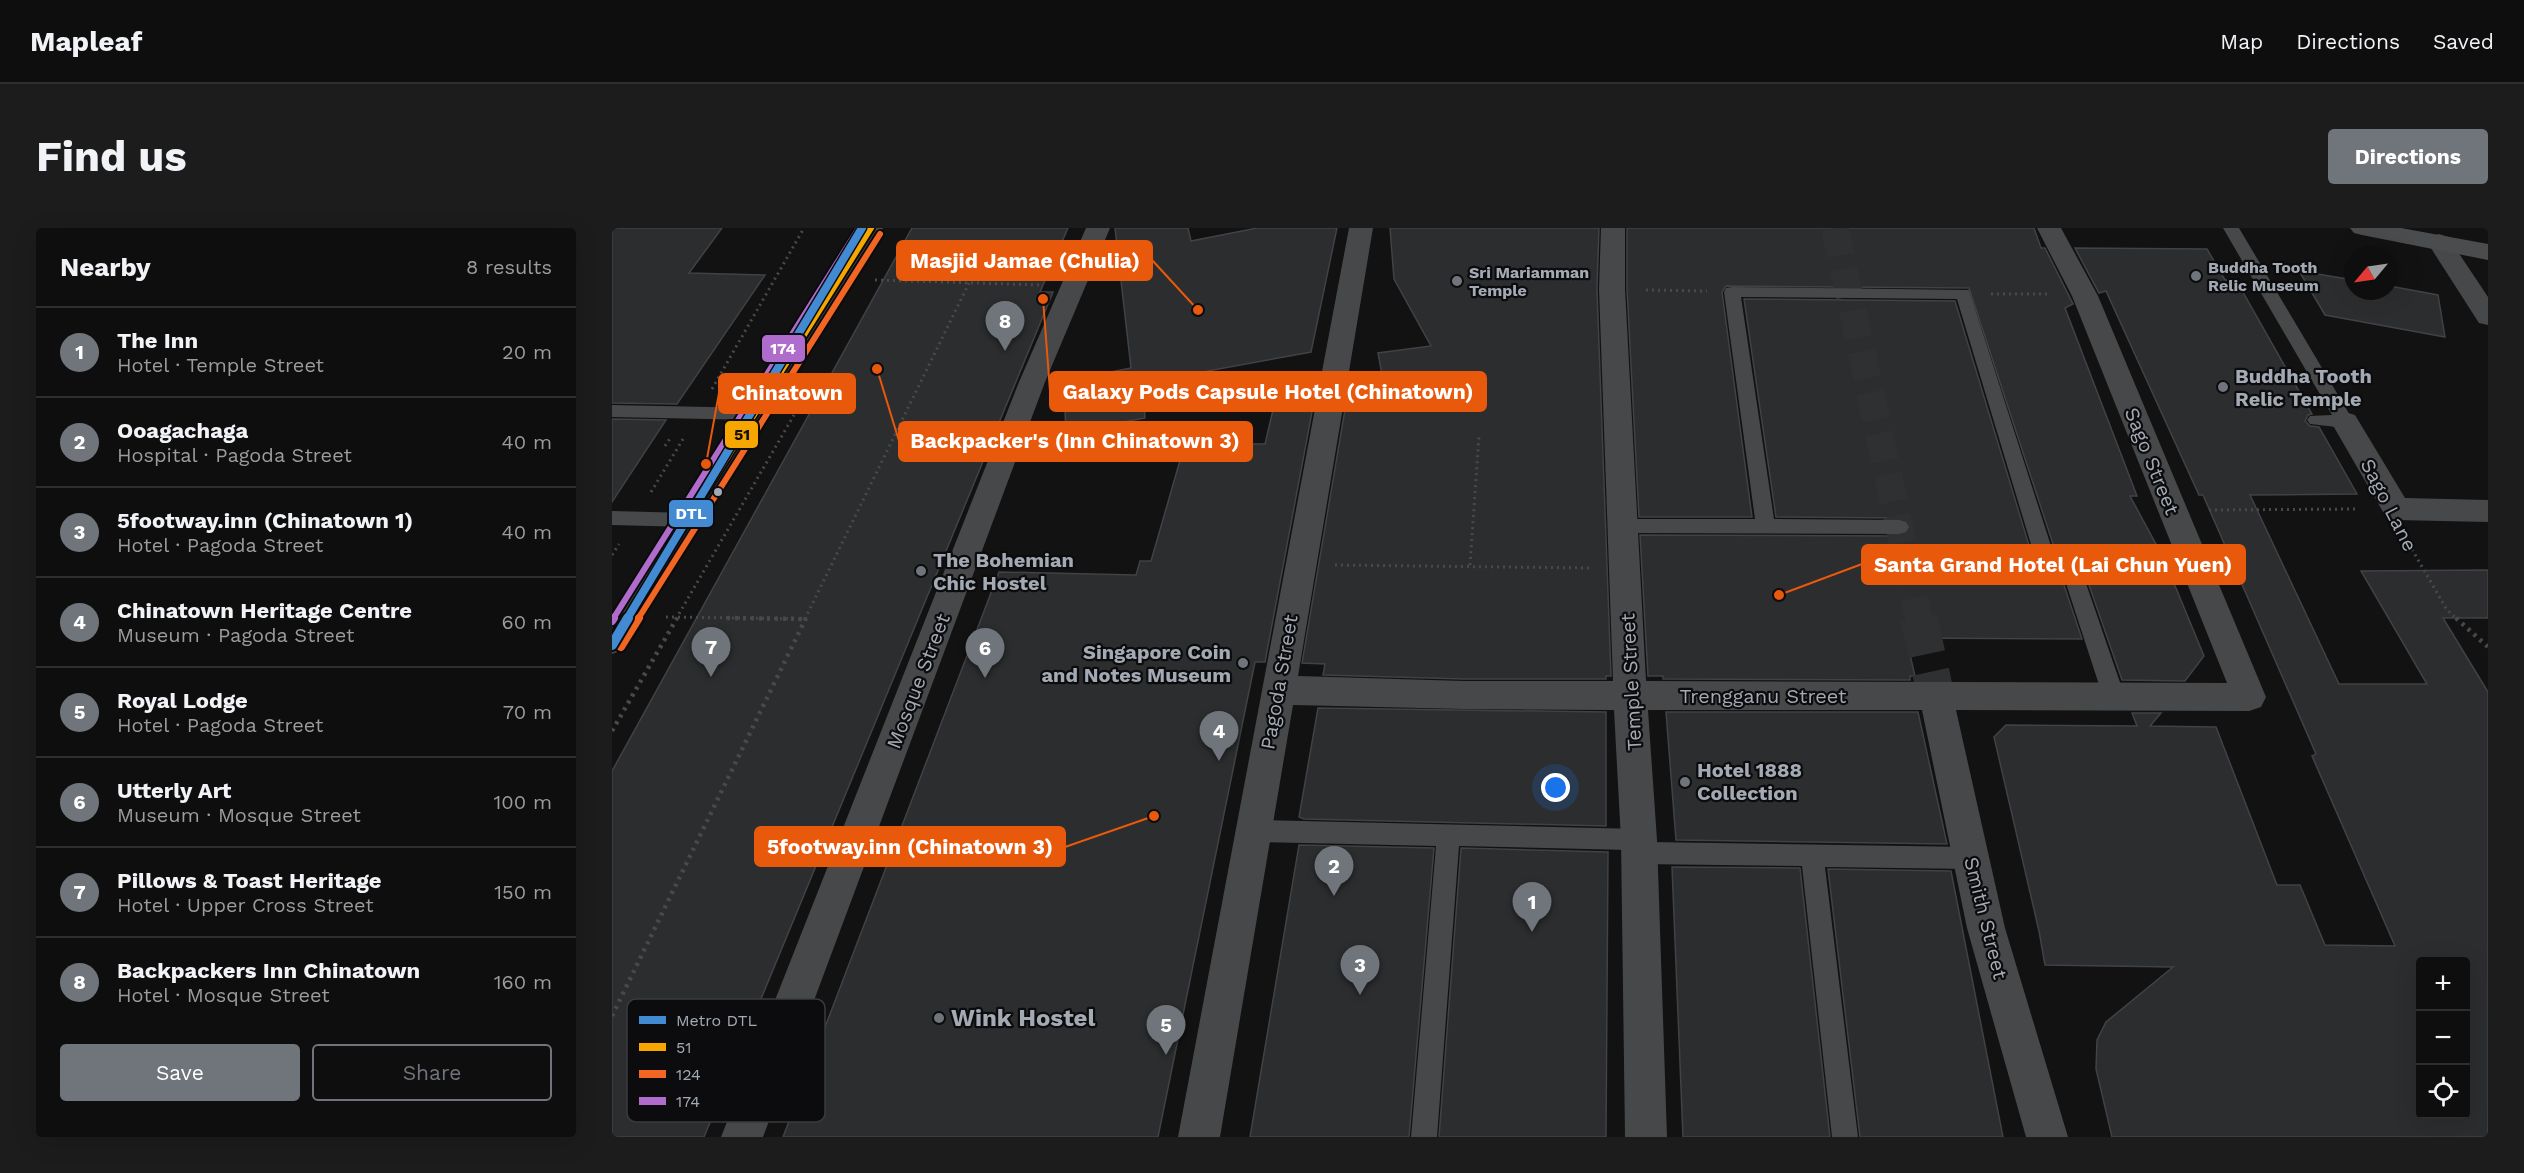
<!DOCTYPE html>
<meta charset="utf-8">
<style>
:root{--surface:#0e0e0e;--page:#1c1c1c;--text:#f1f3f6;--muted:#9b9c9e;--line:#2e2e2e;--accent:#70757b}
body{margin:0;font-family:"Work Sans",sans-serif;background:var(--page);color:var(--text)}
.controls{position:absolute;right:18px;bottom:18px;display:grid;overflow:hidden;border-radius:6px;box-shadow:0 6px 24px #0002}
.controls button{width:54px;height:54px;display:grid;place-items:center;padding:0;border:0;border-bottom:2px solid var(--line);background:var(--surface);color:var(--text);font:30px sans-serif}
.compass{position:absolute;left:1732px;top:18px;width:54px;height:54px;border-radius:50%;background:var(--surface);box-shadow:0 6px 24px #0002;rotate:241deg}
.you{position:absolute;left:944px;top:560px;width:21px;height:21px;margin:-15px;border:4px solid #fff;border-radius:50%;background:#1a73e8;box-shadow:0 0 0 9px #1a73e833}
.badge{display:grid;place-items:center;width:39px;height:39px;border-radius:50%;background:var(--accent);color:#fff;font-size:20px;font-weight:700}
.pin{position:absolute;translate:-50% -50px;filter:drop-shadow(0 2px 3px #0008)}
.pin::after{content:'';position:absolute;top:32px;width:21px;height:18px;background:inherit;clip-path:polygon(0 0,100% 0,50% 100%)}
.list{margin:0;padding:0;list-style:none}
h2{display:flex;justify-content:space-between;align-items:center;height:78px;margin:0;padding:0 24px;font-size:26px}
h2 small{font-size:20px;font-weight:400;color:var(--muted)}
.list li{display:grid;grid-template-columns:39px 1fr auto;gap:18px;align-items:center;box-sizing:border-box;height:90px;padding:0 24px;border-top:2px solid var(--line)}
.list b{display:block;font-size:22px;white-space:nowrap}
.list p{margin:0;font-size:20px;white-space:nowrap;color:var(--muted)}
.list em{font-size:20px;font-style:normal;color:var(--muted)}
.actions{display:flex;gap:12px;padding:18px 24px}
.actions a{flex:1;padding:14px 0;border:2px solid var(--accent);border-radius:6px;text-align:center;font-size:21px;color:var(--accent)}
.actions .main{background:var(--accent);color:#fff}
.icon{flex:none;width:33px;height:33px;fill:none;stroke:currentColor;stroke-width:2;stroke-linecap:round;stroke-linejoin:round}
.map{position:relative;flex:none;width:1876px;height:909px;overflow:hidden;border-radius:6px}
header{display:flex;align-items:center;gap:36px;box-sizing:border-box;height:84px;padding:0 30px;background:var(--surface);border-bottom:2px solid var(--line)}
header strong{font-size:28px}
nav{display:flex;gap:33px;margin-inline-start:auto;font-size:21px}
.intro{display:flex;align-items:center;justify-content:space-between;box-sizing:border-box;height:144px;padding:0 36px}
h1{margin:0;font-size:42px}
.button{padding:15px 27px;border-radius:6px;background:var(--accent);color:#fff;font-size:21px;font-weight:700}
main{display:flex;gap:36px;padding:0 36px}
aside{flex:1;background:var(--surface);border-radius:6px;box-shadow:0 6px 24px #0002}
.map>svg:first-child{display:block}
.building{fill:#2c2d2e;stroke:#414246;stroke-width:1.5;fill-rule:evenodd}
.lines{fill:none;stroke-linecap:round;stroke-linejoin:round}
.street-tunnel-far1{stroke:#2f3032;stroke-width:28;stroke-dasharray:28 14;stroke-linecap:butt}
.street-tunnel{stroke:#2f3032;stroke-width:37;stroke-dasharray:37 18;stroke-linecap:butt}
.path-far1{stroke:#48494c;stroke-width:3;stroke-dasharray:2 4;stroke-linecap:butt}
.path{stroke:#48494c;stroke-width:4.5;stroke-dasharray:3 5;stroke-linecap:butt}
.lane{fill:#46484a;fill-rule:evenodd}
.street{fill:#46484a;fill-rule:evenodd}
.secondary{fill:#4a4c4e;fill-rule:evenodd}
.primary{fill:#494a4c;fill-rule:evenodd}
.bus-1-far1-casing{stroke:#0c0c0e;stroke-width:10}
.bus-1-casing{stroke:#0c0c0e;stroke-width:13}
.bus-2-far1-casing{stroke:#0c0c0e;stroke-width:10}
.bus-2-casing{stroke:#0c0c0e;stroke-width:13}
.bus-3-far1-casing{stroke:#0c0c0e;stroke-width:10}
.bus-3-casing{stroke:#0c0c0e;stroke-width:13}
.bus-1-far1{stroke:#f7a600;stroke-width:6}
.bus-1{stroke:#f7a600;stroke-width:8}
.bus-2-far1{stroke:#f26522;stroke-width:6}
.bus-2{stroke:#f26522;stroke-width:8}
.bus-3-far1{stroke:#b06ccc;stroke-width:6}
.bus-3{stroke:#b06ccc;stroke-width:8}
.metro-1-far1-casing{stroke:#0c0c0e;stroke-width:11}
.metro-1-casing{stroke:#0c0c0e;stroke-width:14}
.metro-1-far1{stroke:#428ad2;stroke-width:8}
.metro-1{stroke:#428ad2;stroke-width:10}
.poi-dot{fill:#70757b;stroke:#0c0c0e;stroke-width:2}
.bus-dot{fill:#a3aab3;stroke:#0c0c0e;stroke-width:2}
.labels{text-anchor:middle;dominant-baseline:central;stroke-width:4.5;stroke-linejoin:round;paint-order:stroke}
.far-poi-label{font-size:16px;font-weight:bold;fill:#a3aab3;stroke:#0c0c0e;text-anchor:start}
.poi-label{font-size:20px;font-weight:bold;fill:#a3aab3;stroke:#0c0c0e;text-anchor:start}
.street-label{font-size:20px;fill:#a3aab3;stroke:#0c0c0e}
.near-poi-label{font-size:24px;font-weight:bold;fill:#a3aab3;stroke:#0c0c0e;text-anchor:start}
.key{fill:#0c0c0e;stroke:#393b40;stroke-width:1.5}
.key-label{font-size:16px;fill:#a3aab3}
.leader{fill:none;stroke:#e8590c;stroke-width:2}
.callout-dot{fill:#e8590c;stroke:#0c0c0e;stroke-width:2}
.callout{fill:#e8590c;stroke:#e8590c;stroke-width:2}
.callout-label{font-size:21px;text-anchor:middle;font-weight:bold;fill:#fff}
.line-badge{stroke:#0c0c0e;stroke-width:2}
.badge-label{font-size:16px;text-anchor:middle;font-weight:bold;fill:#fff}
.pale-badge-label{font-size:16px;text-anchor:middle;font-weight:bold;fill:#111}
</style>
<header>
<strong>Mapleaf</strong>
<nav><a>Map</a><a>Directions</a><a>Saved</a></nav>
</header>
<div class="intro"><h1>Find us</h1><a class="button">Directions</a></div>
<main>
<aside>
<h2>Nearby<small>8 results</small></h2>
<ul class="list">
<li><span class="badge">1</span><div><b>The Inn</b><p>Hotel · Temple Street</p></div><em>20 m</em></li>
<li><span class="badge">2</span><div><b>Ooagachaga</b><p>Hospital · Pagoda Street</p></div><em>40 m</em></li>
<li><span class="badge">3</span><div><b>5footway.inn (Chinatown 1)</b><p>Hotel · Pagoda Street</p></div><em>40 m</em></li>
<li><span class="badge">4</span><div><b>Chinatown Heritage Centre</b><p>Museum · Pagoda Street</p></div><em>60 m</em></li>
<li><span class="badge">5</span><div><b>Royal Lodge</b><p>Hotel · Pagoda Street</p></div><em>70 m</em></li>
<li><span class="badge">6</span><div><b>Utterly Art</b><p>Museum · Mosque Street</p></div><em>100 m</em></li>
<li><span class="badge">7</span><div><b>Pillows &amp; Toast Heritage</b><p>Hotel · Upper Cross Street</p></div><em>150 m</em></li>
<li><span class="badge">8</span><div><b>Backpackers Inn Chinatown</b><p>Hotel · Mosque Street</p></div><em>160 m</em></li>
</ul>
<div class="actions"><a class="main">Save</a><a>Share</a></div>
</aside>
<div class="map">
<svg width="1876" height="909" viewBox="0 0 1876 909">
<rect width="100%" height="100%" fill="#121212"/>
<g class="building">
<path d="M 0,0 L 110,0 L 77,45 L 153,47 L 65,176 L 0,175 Z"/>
<path d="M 300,0 L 456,0 L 428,64 L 441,64 L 92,909 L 0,909 L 0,543 Z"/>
<path d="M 503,0 L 576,0 L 579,13 L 645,0 L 725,0 L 699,124 L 530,155 L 533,190 L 454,205 L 452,161 L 473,157 L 473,149 L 519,140 Z"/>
<path d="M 778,0 L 987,0 L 985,61 L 999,448 L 994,448 L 994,451 L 852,451 L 711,447 L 713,436 L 690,435 L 738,152 L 771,152 L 766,125 L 819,118 L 782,51 Z"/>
<path d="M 1015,0 L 1422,0 L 1429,20 L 1433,20 L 1461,76 L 1453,80 L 1525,268 L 1518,268 L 1552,331 L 1592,428 L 1573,453 L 1510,452 L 1469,334 L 1465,328 L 1441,316 L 1357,60 L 1114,58 L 1110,64 L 1140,289 L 1027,289 L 1015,61 Z"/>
<path d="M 1463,20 L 1595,21 L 1613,52 L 1624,52 L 1700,186 L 1696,187 L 1693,193 L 1698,198 L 1707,199 L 1745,266 L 1638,267 L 1727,456 L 1815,456 L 1749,343 L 1876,342 L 1876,390 L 1831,390 L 1876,464 L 1876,909 L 1500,909 L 1484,841 L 1485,812 L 1494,794 L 1561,739 L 1433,737 L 1427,703 L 1382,509 L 1394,497 L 1525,498 L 1520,485 L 1549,485 L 1538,498 L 1604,499 L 1665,657 L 1688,657 L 1713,717 L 1783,718 L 1700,528 L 1704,526 L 1591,267 L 1587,267 L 1494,63 L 1487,65 ZM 1809,734 L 1854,734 L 1854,886 L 1809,886 Z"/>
<path d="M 1687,43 L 1741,52 L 1741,63 L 1777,63 L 1777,58 L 1826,67 L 1833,109 L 1713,87 Z"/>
<path d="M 1132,71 L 1343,73 L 1419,324 L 1423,330 L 1447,342 L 1470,411 L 1294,410 L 1303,448 L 1298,448 L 1298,452 L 1051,451 L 1051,448 L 1036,448 L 1028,307 L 1287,308 L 1295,306 L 1299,300 L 1296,293 L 1287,290 L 1164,289 Z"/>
<path d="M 668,152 L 706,152 L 653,434 L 643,434 L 546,909 L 171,909 L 387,344 L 524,347 L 528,333 L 539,333 L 573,215 L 653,216 Z"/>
<path d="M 0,191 L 54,192 L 0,274 Z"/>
<path d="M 706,480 L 994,484 L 994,598 L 692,591 L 687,589 Z"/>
<path d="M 1054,484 L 1306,484 L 1335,616 L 1064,612 Z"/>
<path d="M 687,617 L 822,620 L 797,909 L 638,909 Z"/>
<path d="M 849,620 L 996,624 L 994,909 L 827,909 Z"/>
<path d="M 1060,639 L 1188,640 L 1218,909 L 1071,909 Z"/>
<path d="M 1216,641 L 1339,643 L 1391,909 L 1248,909 Z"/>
</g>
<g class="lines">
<path class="street-tunnel-far1" d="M 1223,0 L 1307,391"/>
<path class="street-tunnel" d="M 1307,390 L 1324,468"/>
<g class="path-far1">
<path d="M 263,52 L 430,57"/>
<path d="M 1034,62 L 1095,63"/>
<path d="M 1379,66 L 1438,66"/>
<path d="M 100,161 L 192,0"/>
<path d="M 53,218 L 59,209"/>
<path d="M 39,264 L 71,211"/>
<path d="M 1597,282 L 1746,281"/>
<path d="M 1794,311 L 1835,382 L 1845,391"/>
<path d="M 0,327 L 7,316"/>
<path d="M 723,337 L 977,340"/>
<path d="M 858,337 L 867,208"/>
<path d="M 54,389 L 194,391"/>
<path d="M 64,391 L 182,187"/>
<path d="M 193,391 L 357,55"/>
</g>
<g class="path">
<path d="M 115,390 L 194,391"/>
<path d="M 1844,390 L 1876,419"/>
<path d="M 0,503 L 65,390"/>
<path d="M 0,788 L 194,390"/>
</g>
<g class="lane">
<path d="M 1611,0 L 1627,0 L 1742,194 L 1739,198 L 1733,200 L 1698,196 L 1695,192 L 1698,188 L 1720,187 Z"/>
<path d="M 1120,59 L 1357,62 L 1439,318 L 1464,330 L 1467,335 L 1513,469 L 1509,475 L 1502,478 L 1495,475 L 1491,469 L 1449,340 L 1424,328 L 1421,323 L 1345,71 L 1129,69 L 1162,291 L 1287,292 L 1294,294 L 1297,299 L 1294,304 L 1287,306 L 1012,305 L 1005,303 L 1002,298 L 1005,293 L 1012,291 L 1143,291 L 1112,64 L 1114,60 Z"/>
<path d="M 0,177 L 144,180 L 150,182 L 153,186 L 150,190 L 144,192 L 0,189 Z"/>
<path d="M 0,283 L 78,285 L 85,287 L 87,292 L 85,297 L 78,299 L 0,297 Z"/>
<path d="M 643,592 L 1027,601 L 1035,604 L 1037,614 L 1359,619 L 1367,622 L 1371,630 L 1367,638 L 1359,641 L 1213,639 L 1246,909 L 1220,909 L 1190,638 L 1027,636 L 1019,633 L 1017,622 L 847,618 L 825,909 L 799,909 L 824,618 L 643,614 L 635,610 L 632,603 L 635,596 Z"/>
</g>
<g class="street">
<path d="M 474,0 L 498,0 L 433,154 L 151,909 L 109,909 L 407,154 Z"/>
<path d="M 737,0 L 761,0 L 686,448 L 852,453 L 1001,453 L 987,61 L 989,0 L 1013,0 L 1013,61 L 1034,453 L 1615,455 L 1460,68 L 1425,0 L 1449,0 L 1486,68 L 1654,469 L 1649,479 L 1637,483 L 1344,482 L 1393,700 L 1456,909 L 1414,909 L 1355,700 L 1310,482 L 1036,482 L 1045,612 L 1055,909 L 1013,909 L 1009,612 L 1002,482 L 852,481 L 681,477 L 608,909 L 566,909 Z"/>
<path d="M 1827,6 L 1836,9 L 1876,69 L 1876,97 L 1867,95 L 1815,14 L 1818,9 Z"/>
<path d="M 1733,184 L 1743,187 L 1793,270 L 1876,272 L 1876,294 L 1784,292 L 1774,289 L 1719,194 L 1723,187 Z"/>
</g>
<path class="secondary" d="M 1738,0 L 1789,0 L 1876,16 L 1876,32 L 1750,7 L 1742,5 Z"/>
<path class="primary" d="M 247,0 L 271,0 L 11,422 L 0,426 L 0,386 Z"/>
<g class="bus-1-far1-casing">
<path id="bus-1-far1" d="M 14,391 L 259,0"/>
</g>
<g class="bus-1-casing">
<path id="bus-1" d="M 0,413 L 15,390"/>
</g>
<g class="bus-2-far1-casing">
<path id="bus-2-far1" d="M 26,391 L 268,6"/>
</g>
<g class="bus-2-casing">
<path id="bus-2" d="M 9,419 L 27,390"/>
</g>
<g class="bus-3-far1-casing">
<path id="bus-3-far1" d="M 1,391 L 247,0"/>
</g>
<g class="bus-3-casing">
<path id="bus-3" d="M 0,393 L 2,390"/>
</g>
<use href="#bus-1-far1" class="bus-1-far1"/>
<use href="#bus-1" class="bus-1"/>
<use href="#bus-2-far1" class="bus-2-far1"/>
<use href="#bus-2" class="bus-2"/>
<use href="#bus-3-far1" class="bus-3-far1"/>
<use href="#bus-3" class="bus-3"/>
<g class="metro-1-far1-casing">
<path id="metro-1-far1" d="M 15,391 L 250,0"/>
</g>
<g class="metro-1-casing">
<path id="metro-1" d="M 0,417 L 16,390"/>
</g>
<use href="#metro-1-far1" class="metro-1-far1"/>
<use href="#metro-1" class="metro-1"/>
</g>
<g class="poi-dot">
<circle cx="1584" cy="48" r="6"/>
<circle cx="845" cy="53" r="6"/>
<circle cx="1611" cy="159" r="6"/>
<circle cx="309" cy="343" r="6"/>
<circle cx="631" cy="435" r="6"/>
<circle cx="1073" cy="554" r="6"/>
<circle cx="327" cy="790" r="6"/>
</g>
<circle class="bus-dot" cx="106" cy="264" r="5"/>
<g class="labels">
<g class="far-poi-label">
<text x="1596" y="39">Buddha Tooth<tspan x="1596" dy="18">Relic Museum</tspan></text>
<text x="857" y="44">Sri Mariamman<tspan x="857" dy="18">Temple</tspan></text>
</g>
<g class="poi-label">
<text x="1623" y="148">Buddha Tooth<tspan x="1623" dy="23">Relic Temple</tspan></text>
<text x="321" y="332">The Bohemian<tspan x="321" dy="23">Chic Hostel</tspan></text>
<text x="619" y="424" text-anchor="end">Singapore Coin<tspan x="619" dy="23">and Notes Museum</tspan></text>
<text x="1085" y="542">Hotel 1888<tspan x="1085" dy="23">Collection</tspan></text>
</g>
<g class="street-label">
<text transform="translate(1540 233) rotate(68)">Sago Street</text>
<text transform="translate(1777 277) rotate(63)">Sago Lane</text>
<text transform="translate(306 453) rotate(-69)">Mosque Street</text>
<text transform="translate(667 454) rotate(-80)">Pagoda Street</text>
<text transform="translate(1019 454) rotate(-93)">Temple Street</text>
<text x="1151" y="468">Trengganu Street</text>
<text transform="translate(1374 690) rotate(76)">Smith Street</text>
</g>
<g class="near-poi-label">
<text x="339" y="790">Wink Hostel</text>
</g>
</g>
<rect x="15" y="771" width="198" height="123" rx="9" class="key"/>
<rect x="27" y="788" width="27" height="8" fill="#428ad2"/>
<rect x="27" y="815" width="27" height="8" fill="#f7a600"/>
<rect x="27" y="842" width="27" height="8" fill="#f26522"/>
<rect x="27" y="869" width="27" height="8" fill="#b06ccc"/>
<g class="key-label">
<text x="64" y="798">Metro DTL</text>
<text x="64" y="825">51</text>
<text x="64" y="852">124</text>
<text x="64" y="879">174</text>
</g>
<path class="leader" d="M586 82L540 32M431 71L438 163M94 236L107 165M265 141L287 213M1167 367L1250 336M542 588L453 619"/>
<g class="callout-dot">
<circle cx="586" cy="82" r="6"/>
<circle cx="431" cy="71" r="6"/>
<circle cx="94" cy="236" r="6"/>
<circle cx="265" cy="141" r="6"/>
<circle cx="1167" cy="367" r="6"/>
<circle cx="542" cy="588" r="6"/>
</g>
<g class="callout">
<rect x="285" y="13" width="255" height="39" rx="6"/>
<rect x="438" y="144" width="436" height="39" rx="6"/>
<rect x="107" y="146" width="136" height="39" rx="6"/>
<rect x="287" y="194" width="353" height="39" rx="6"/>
<rect x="1250" y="317" width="383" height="39" rx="6"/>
<rect x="143" y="599" width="310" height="39" rx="6"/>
</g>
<g class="callout-label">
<text x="413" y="40">Masjid Jamae (Chulia)</text>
<text x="656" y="171">Galaxy Pods Capsule Hotel (Chinatown)</text>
<text x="175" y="172">Chinatown</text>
<text x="463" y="220">Backpacker's (Inn Chinatown 3)</text>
<text x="1441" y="344">Santa Grand Hotel (Lai Chun Yuen)</text>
<text x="298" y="626">5footway.inn (Chinatown 3)</text>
</g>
<g class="line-badge">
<rect x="149" y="106" width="45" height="29" rx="6" fill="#b06ccc"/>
<rect x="112" y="192" width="35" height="29" rx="6" fill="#f7a600"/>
<rect x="56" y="271" width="46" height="29" rx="6" fill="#428ad2"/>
</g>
<g class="badge-label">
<text x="171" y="126">174</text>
<text x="79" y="291">DTL</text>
</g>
<g class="pale-badge-label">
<text x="130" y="212">51</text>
</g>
</svg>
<div class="controls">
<button>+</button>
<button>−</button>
<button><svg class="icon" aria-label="locate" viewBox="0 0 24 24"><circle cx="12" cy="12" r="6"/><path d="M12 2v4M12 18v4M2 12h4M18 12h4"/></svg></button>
</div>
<svg class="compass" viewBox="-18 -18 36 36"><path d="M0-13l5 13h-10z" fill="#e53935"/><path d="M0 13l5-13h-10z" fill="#9b9c9e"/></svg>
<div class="you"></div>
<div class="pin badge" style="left:920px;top:704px">1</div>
<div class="pin badge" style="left:722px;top:668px">2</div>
<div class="pin badge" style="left:748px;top:767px">3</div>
<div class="pin badge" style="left:607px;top:533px">4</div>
<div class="pin badge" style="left:554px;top:827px">5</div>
<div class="pin badge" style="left:373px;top:450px">6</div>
<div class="pin badge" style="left:99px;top:449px">7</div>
<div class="pin badge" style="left:393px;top:123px">8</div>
</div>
</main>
